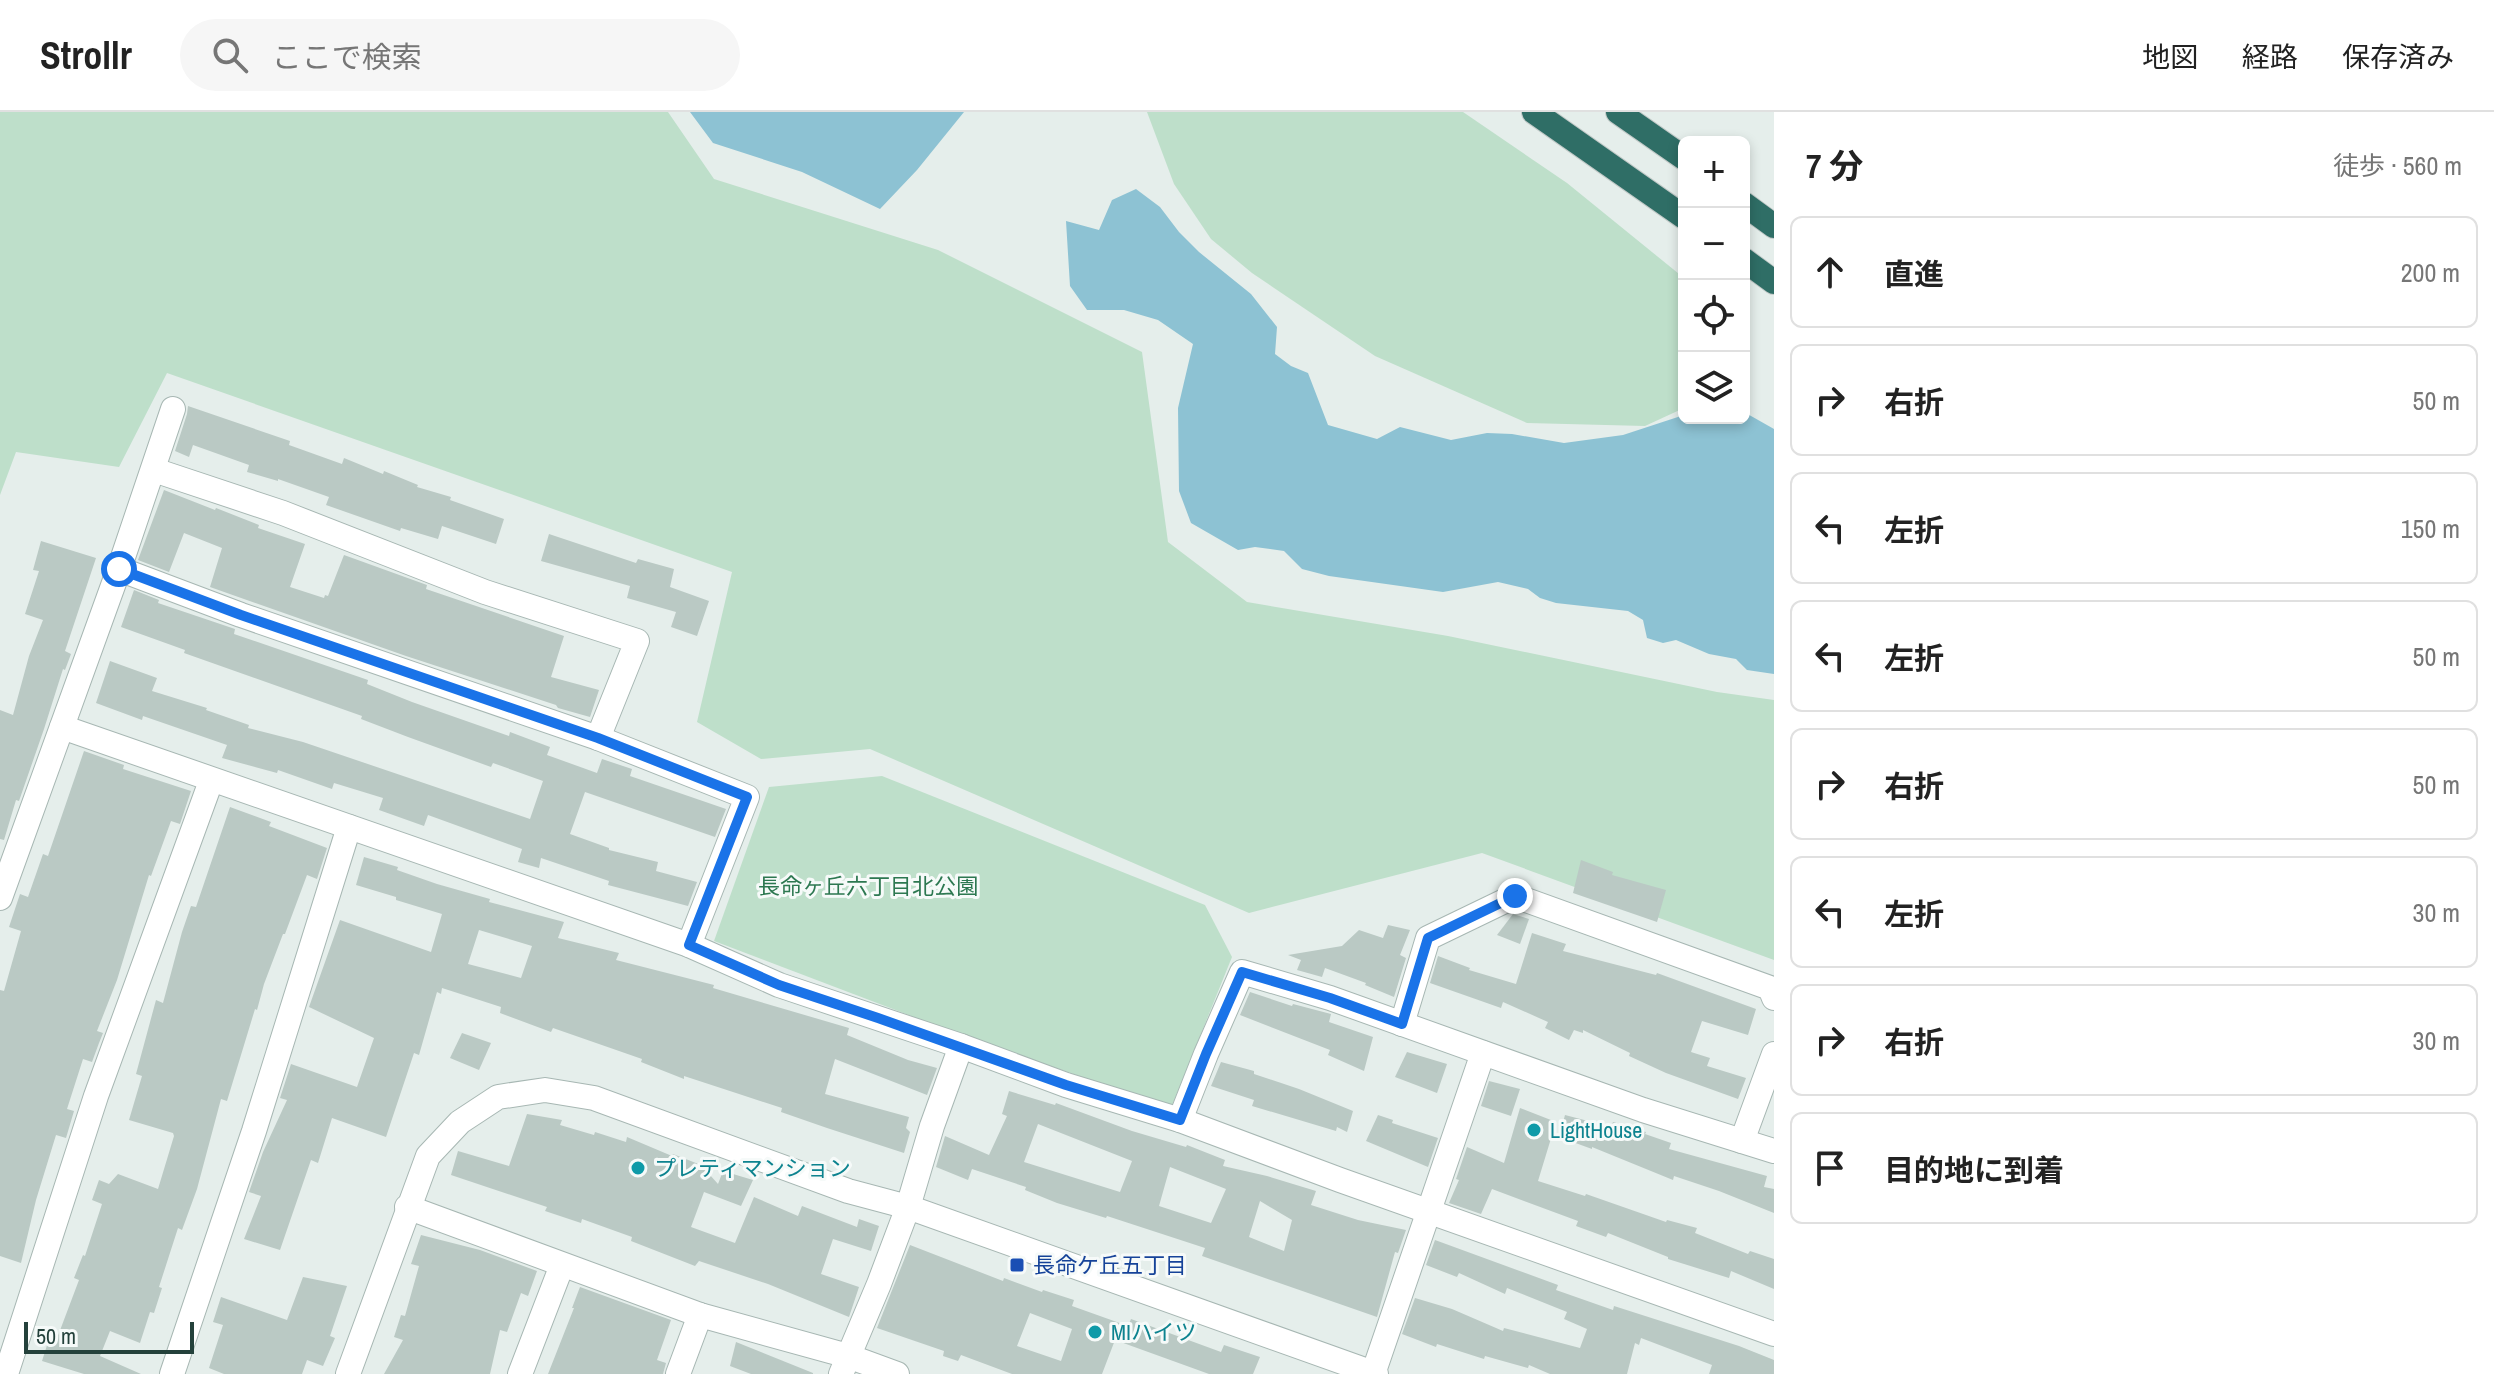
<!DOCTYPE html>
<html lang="ja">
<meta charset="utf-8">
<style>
:root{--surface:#fff;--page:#f6f6f6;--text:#222;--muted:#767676;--line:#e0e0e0}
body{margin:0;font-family:"Archivo Narrow","Noto Sans JP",sans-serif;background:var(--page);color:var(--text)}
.controls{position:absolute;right:24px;top:24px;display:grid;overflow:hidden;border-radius:12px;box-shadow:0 4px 12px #0003}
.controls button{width:72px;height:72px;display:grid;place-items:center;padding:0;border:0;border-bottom:2px solid var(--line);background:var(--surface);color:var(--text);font:40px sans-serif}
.scale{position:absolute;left:24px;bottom:20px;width:170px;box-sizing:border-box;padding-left:8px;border:4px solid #24413b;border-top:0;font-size:22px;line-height:28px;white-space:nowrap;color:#24413b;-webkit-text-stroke:6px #f6faf9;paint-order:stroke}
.stop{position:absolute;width:24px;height:24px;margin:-18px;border:6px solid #1a73e8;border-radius:50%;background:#fff}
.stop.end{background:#1a73e8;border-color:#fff;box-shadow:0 2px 8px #0008}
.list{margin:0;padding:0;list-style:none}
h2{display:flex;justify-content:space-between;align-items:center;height:104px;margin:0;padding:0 32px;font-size:34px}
h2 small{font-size:26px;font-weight:400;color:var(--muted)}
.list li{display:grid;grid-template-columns:52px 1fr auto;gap:24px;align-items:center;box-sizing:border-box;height:112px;margin:0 16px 16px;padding:0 16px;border:2px solid var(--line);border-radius:12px}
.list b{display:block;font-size:30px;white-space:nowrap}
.list em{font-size:26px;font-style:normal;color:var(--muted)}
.icon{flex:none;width:44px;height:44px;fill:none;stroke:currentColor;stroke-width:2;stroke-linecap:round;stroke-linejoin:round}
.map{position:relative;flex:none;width:1774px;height:1262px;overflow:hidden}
header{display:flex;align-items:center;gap:48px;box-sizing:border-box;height:112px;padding:0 40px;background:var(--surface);border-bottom:2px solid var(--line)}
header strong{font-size:38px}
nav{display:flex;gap:44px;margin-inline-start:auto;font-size:28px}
.search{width:560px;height:72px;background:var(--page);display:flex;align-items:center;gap:20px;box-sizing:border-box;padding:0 28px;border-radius:44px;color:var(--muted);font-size:30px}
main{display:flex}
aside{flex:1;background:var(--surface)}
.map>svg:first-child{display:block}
.green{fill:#bedfca}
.water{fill:#8dc2d3}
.building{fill:#bac9c4;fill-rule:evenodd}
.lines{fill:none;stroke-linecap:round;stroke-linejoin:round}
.minor-casing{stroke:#a7b7b3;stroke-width:26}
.highway-casing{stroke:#c2cac8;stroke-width:26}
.minor{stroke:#fff;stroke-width:24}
.highway{stroke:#2f6e66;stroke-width:24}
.route{stroke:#1a73e8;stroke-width:10}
.culture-dot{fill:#0f9aa8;stroke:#f6faf9;stroke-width:3}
.transit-dot{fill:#1a4fb4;stroke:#f6faf9;stroke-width:3}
.labels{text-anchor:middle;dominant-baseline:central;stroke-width:6;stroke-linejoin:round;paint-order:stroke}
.park-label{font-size:22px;fill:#2d7851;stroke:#f6faf9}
.culture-label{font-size:22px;fill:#0d838f;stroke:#f6faf9;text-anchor:start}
.transit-label{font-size:22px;fill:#164399;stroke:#f6faf9;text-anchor:start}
</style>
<header>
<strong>Strollr</strong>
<div class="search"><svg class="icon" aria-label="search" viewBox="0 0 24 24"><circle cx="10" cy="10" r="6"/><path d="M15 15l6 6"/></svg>ここで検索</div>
<nav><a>地図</a><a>経路</a><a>保存済み</a></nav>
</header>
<main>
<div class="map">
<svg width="1774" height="1262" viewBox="0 0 1774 1262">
<rect width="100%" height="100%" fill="#e5eeeb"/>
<g class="green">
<path d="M 0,0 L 668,0 L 714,67 L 938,138 L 1142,240 L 1168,430 L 1247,490 L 1448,524 L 1717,580 L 1774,588 L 1774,848 L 1482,741 L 1249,801 L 870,637 L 761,647 L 697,610 L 732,460 L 167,261 L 119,355 L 16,340 L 0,383 Z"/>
<path d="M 1147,0 L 1463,0 L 1567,71 L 1684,166 L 1684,296 L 1645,314 L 1527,311 L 1375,244 L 1252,161 L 1211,127 L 1174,72 Z"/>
<path d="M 882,664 L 1205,793 L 1232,845 L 1171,996 L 956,921 L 714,829 L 769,675 Z"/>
</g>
<g class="water">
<path d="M 690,0 L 964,0 L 917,58 L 880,97 L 802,60 L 713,31 Z"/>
<path d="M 1136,77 L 1160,95 L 1179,120 L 1199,140 L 1251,182 L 1277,215 L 1275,242 L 1291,254 L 1308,261 L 1328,313 L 1377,327 L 1400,315 L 1451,328 L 1487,321 L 1512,322 L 1564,331 L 1623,323 L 1684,303 L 1684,306 L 1744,306 L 1744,300 L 1774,317 L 1774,562 L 1747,558 L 1736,547 L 1709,542 L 1676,528 L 1663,531 L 1647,526 L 1643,508 L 1628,499 L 1556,491 L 1540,486 L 1528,477 L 1498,470 L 1443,480 L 1329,464 L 1302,457 L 1284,439 L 1255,435 L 1238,438 L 1191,411 L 1179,379 L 1178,296 L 1193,232 L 1158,208 L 1124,198 L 1087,198 L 1070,174 L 1066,109 L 1099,118 L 1112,88 Z"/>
</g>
<g class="building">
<path d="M 188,294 L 290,329 L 289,333 L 342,352 L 344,346 L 383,362 L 384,359 L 418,373 L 417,375 L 451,385 L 450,388 L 504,407 L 496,432 L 442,414 L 438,427 L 401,416 L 400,419 L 326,393 L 329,385 L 278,367 L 278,369 L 247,360 L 249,353 L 193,333 L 189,345 L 175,339 L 187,302 Z"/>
<path d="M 164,378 L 215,398 L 216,396 L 259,413 L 258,416 L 305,432 L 290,475 L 324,486 L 325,483 L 328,484 L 344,443 L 427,473 L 426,477 L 564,524 L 551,565 L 599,578 L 590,605 L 558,596 L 556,593 L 406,544 L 210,475 L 222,436 L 184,421 L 169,460 L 138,448 Z"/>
<path d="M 549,422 L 636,451 L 638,447 L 674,457 L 670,475 L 709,489 L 697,524 L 671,515 L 676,500 L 627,486 L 630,474 L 541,449 Z"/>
<path d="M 41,429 L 96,446 L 65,539 L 71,542 L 65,558 L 63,557 L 44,617 L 19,689 L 16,688 L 4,728 L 0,727 L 0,598 L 13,603 L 29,544 L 43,508 L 25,502 L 39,459 L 33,458 Z"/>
<path d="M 134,478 L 159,488 L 158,491 L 235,517 L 234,522 L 368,568 L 367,572 L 412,590 L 509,624 L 510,620 L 550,635 L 547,643 L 597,661 L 602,647 L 632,657 L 630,664 L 726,697 L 715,725 L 585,680 L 570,722 L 609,736 L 609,738 L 658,750 L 656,759 L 697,770 L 688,794 L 608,773 L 609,769 L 541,746 L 539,756 L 518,750 L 522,737 L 428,703 L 424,714 L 379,698 L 383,686 L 334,671 L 332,677 L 278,658 L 277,661 L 222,646 L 227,633 L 143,604 L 142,608 L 96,591 L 110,549 L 157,566 L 152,579 L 207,596 L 206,598 L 249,613 L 248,616 L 303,630 L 530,707 L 543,669 L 493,651 L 491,655 L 408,625 L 361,607 L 362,604 L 184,541 L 185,538 L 121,515 Z"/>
<path d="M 84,639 L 124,653 L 123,657 L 191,679 L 180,712 L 171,709 L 151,764 L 149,763 L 117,868 L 97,919 L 103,921 L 99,931 L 92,950 L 83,947 L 67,997 L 74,999 L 66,1026 L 56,1023 L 36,1088 L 21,1151 L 0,1144 L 0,878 L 4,879 L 21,819 L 9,815 L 20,782 L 28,785 L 43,742 L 48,744 Z"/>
<path d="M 230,695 L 271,710 L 269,714 L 327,736 L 317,767 L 307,763 L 285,822 L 283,822 L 264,872 L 257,898 L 255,897 L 227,989 L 221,987 L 197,1077 L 182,1118 L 178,1116 L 159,1175 L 162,1176 L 154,1201 L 150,1200 L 140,1231 L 110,1219 L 100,1244 L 141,1262 L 84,1262 L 42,1249 L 49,1227 L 56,1229 L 79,1168 L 74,1166 L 83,1143 L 85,1144 L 102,1092 L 92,1088 L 99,1068 L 109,1072 L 118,1062 L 158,1077 L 174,1024 L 173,1021 L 129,1008 L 142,964 L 136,962 L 156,888 L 163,891 L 182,820 L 191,794 L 196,795 Z"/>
<path d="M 364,745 L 398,755 L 397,758 L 437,772 L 490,787 L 489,790 L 564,810 L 558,826 L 619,841 L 616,848 L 714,873 L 713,876 L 849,916 L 847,923 L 908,948 L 937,956 L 927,983 L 835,947 L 825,982 L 909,1005 L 906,1016 L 910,1020 L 904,1041 L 827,1016 L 781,1000 L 782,996 L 736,981 L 684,964 L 684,967 L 641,950 L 642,947 L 553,916 L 551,920 L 500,901 L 501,895 L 442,876 L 441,882 L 437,880 L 419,943 L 414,941 L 386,1025 L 332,1006 L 318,1051 L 311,1048 L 280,1138 L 244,1127 L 261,1084 L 249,1080 L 263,1040 L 287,988 L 280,986 L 291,952 L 357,975 L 374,926 L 309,895 L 340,808 L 431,840 L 442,802 L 396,788 L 396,785 L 356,773 ZM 479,818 L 532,834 L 521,866 L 468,852 Z"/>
<path d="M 1581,748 L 1613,760 L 1612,763 L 1666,778 L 1657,810 L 1573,781 Z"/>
<path d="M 1513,802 L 1529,807 L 1520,832 L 1497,823 Z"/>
<path d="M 1388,813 L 1410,818 L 1400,843 L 1406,846 L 1394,885 L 1365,873 L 1366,871 L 1325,856 L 1322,865 L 1297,858 L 1301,848 L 1288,843 L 1342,834 L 1359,818 L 1383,826 Z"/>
<path d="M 1532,821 L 1566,832 L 1563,839 L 1656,863 L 1657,861 L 1756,897 L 1748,923 L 1702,909 L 1691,940 L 1710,946 L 1707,954 L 1746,966 L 1738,987 L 1666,961 L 1629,944 L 1630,941 L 1583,918 L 1583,921 L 1574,918 L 1569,928 L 1545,916 L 1548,910 L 1503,890 L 1501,896 L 1430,871 L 1438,844 L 1470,856 L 1469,858 L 1516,872 Z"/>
<path d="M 1250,880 L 1292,894 L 1293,892 L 1331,902 L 1329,910 L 1373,925 L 1364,959 L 1328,943 L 1330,938 L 1240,903 Z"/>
<path d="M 462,921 L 491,931 L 479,958 L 450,946 Z"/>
<path d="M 1407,940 L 1447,952 L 1437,981 L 1395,965 Z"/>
<path d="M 1221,950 L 1254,959 L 1254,962 L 1299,977 L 1353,999 L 1347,1020 L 1337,1015 L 1336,1019 L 1252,994 L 1254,988 L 1211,974 Z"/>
<path d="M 1489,969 L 1520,977 L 1511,1004 L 1481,994 Z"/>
<path d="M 1009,979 L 1055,993 L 1056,991 L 1132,1019 L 1186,1035 L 1187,1033 L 1225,1048 L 1223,1054 L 1267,1064 L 1316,1079 L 1311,1093 L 1358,1108 L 1406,1118 L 1398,1141 L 1395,1140 L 1377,1205 L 1202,1144 L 1205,1136 L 1107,1104 L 1106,1106 L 1057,1091 L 1025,1078 L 1026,1075 L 972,1057 L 968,1068 L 936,1055 L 945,1024 L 989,1043 L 1007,1004 L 1002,1002 ZM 1038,1012 L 1132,1049 L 1120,1080 L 1024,1050 ZM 1170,1055 L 1226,1077 L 1211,1111 L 1159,1094 ZM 1260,1089 L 1292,1108 L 1284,1139 L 1249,1125 Z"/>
<path d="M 1520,996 L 1556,1010 L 1538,1069 L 1585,1084 L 1586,1082 L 1666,1110 L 1667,1108 L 1697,1116 L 1695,1121 L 1748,1142 L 1750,1139 L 1774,1147 L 1774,1177 L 1731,1159 L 1729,1166 L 1668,1147 L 1668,1145 L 1608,1121 L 1606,1125 L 1576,1114 L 1578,1109 L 1492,1077 L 1481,1102 L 1449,1091 L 1459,1068 L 1456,1067 L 1467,1035 L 1504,1051 Z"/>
<path d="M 527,1002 L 562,1008 L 560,1013 L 594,1023 L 595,1020 L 626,1030 L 627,1025 L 672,1044 L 673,1042 L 701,1053 L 718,1072 L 723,1059 L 753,1068 L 741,1094 L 704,1080 L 691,1115 L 735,1131 L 754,1085 L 798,1104 L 802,1094 L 857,1115 L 859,1107 L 879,1114 L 871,1139 L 833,1127 L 821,1162 L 859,1175 L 849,1205 L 768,1172 L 699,1149 L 695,1154 L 631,1129 L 632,1125 L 582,1107 L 581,1111 L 545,1099 L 547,1095 L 451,1063 L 458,1039 L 509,1054 Z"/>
<path d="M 1378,1003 L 1393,1008 L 1392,1011 L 1438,1026 L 1428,1055 L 1366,1029 Z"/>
<path d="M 1565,1003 L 1611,1015 L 1613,1010 L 1646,1020 L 1645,1022 L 1671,1031 L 1669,1037 L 1767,1064 L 1764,1075 L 1774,1077 L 1774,1101 L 1719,1079 L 1674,1064 L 1673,1068 L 1592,1035 L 1592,1037 L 1559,1025 Z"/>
<path d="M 421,1123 L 480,1138 L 537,1159 L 528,1184 L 521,1181 L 507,1220 L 500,1218 L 490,1262 L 384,1262 L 403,1228 L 394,1225 L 401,1203 L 405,1204 L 419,1154 L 411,1152 Z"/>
<path d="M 1435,1128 L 1558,1173 L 1556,1178 L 1613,1198 L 1614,1194 L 1739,1234 L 1774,1248 L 1774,1262 L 1709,1262 L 1712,1253 L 1641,1226 L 1639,1233 L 1635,1231 L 1627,1262 L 1550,1262 L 1529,1253 L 1528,1256 L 1485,1244 L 1484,1247 L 1437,1232 L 1436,1235 L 1402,1222 L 1415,1186 L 1452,1197 L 1503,1219 L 1504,1216 L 1580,1236 L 1587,1217 L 1564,1207 L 1567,1200 L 1507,1176 L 1505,1182 L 1459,1161 L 1457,1165 L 1426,1153 Z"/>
<path d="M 910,1133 L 1003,1169 L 1004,1166 L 1042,1180 L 1043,1178 L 1074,1188 L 1072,1194 L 1128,1214 L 1131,1207 L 1221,1240 L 1224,1233 L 1260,1245 L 1253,1262 L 1209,1262 L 1115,1228 L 1102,1262 L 1012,1262 L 961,1243 L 958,1249 L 943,1244 L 944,1239 L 877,1216 ZM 1030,1201 L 1072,1217 L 1061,1249 L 1017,1234 Z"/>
<path d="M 303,1165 L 347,1174 L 330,1224 L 335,1226 L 323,1254 L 307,1248 L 302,1262 L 224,1262 L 209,1256 L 223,1213 L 213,1210 L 221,1185 L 287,1208 Z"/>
<path d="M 580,1175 L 671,1208 L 657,1248 L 666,1251 L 663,1262 L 548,1262 L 574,1196 L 572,1196 Z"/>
<path d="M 736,1230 L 813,1261 L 813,1262 L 751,1262 L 730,1254 Z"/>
</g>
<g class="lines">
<g class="minor-casing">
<g id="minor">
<path d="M 154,358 L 283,401 L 485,480 L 637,529 L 598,626"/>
<path d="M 119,457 L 241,503 L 598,626 L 747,685 L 689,833"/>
<path d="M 62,615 L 689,833 L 779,873 L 961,934 L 1066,973 L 1180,1008 L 1340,1068 L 1774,1222"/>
<path d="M 0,786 L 119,457 L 173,297"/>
<path d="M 1402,912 L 1428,826 L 1515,784 L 1770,876 L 1774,886"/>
<path d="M 1180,1008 L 1206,942 L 1242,860 L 1330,886 L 1643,998 L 1774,1039"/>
<path d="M 1742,1029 L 1774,942"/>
<path d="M 407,1095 L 700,1203 L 848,1244 L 897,1262"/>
<path d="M 6,1262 L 96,984 L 211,669"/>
<path d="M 172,1262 L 254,1019 L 349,715"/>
<path d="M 348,1262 L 428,1044 L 460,1010 L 498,985 L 545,978 L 594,986 L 848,1079 L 908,1095 L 1376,1262"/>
<path d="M 520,1262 L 562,1153"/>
<path d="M 678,1262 L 700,1203"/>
<path d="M 841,1262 L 879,1172 L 908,1095 L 932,1014 L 961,934"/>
<path d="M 1373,1262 L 1483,941"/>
</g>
</g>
<g class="highway-casing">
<g id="highway">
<path d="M 1534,0 L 1684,105"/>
<path d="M 1618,0 L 1684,46"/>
<path d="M 1744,92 L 1774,114"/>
<path d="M 1744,148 L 1774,170"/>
</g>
</g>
<use href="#minor" class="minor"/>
<use href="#highway" class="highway"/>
</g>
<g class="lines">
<path class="route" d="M 119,457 L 241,503 L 598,626 L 747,685 L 689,833 L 779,873 L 878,906 L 1066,973 L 1180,1008 L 1206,942 L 1242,860 L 1330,886 L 1402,912 L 1428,826 L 1515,784"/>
</g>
<g class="culture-dot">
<circle cx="1534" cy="1018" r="8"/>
<circle cx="638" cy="1056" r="8"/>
<circle cx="1095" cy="1220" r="8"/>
</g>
<rect class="transit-dot" x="1009" y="1145" width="16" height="16" rx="4"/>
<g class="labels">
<g class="park-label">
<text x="868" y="774">長命ヶ丘六丁目北公園</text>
</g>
<g class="culture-label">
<text x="1550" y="1018">LightHouse</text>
<text x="654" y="1056">プレティマンション</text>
<text x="1111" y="1220">MIハイツ</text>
</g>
<g class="transit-label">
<text x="1033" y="1153">長命ケ丘五丁目</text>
</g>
</g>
</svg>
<div class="controls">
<button>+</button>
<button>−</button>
<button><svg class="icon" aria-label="locate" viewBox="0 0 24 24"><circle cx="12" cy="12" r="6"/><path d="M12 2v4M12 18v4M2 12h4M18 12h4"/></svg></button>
<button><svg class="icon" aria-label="layers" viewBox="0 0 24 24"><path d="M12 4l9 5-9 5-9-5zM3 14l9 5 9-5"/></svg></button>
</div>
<div class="scale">50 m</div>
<div class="stop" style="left:119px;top:457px"></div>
<div class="stop end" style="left:1515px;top:784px"></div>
</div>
<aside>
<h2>7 分<small>徒歩 · 560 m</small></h2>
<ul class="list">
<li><svg class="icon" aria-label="ahead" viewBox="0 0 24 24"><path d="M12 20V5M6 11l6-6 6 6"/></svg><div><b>直進</b></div><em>200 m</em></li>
<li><svg class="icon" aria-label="right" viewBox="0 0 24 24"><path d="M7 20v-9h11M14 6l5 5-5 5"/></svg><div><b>右折</b></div><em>50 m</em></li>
<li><svg class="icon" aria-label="left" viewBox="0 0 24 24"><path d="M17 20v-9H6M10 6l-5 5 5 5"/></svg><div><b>左折</b></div><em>150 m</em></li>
<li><svg class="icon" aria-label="left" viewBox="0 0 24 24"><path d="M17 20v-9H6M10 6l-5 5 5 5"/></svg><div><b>左折</b></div><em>50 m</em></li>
<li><svg class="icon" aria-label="right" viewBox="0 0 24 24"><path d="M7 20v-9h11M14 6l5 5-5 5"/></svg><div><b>右折</b></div><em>50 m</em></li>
<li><svg class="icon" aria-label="left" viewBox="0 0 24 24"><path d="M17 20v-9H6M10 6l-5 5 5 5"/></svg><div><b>左折</b></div><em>30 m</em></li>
<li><svg class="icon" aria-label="right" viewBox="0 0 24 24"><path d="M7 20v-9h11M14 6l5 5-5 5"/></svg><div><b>右折</b></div><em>30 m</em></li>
<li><svg class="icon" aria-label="arrive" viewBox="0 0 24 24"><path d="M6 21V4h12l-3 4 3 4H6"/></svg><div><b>目的地に到着</b></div></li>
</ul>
</aside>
</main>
